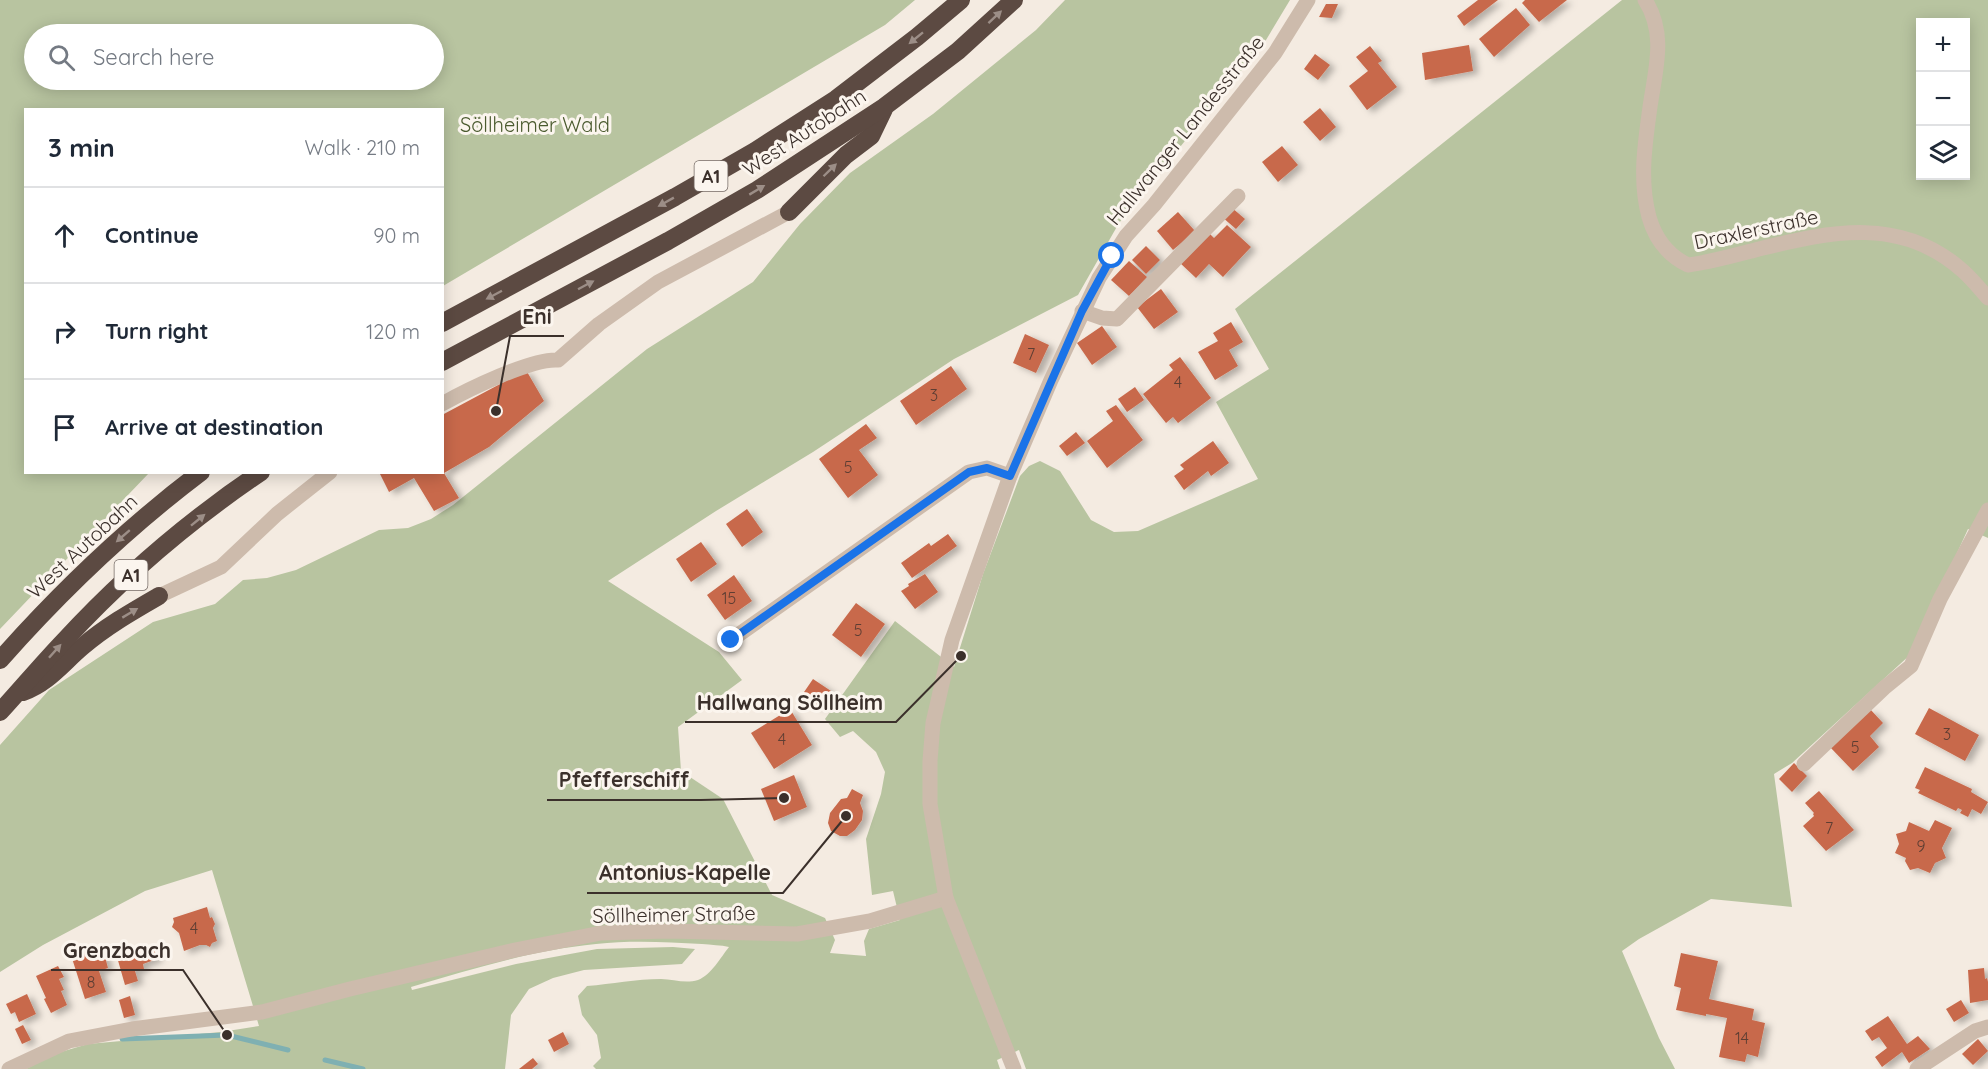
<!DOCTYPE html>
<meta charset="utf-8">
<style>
:root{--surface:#fff;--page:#f2f2f3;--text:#1f2937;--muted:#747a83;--line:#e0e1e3}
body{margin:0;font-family:Quicksand,sans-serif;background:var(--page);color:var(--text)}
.controls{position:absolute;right:18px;top:18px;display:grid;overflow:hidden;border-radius:0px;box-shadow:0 3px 15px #0003}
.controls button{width:54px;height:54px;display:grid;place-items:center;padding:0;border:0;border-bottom:2px solid var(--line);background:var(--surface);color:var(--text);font:30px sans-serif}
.stop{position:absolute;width:18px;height:18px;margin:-14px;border:4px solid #1a73e8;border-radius:50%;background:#fff}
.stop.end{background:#1a73e8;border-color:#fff;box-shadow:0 2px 6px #0008}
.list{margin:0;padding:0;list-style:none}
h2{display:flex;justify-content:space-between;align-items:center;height:78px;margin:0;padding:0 24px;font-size:26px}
h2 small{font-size:20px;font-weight:400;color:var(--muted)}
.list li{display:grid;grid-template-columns:39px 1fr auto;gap:18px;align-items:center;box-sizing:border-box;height:96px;padding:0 24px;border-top:2px solid var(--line)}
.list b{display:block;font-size:22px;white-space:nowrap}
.list em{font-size:20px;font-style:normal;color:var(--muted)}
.icon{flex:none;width:33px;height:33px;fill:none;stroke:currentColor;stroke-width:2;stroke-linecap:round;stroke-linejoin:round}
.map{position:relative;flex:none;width:1988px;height:1069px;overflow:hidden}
.search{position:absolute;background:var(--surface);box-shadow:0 3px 15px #0003;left:24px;top:24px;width:420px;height:66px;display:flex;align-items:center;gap:15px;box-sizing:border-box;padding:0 21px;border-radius:33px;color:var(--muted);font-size:22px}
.panel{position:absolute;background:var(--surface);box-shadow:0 3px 15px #0003;left:24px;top:108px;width:420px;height:366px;border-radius:0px}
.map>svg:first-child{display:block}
.green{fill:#b8c4a0;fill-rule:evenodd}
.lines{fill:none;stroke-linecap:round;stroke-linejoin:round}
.stream{stroke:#7fb0b2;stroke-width:5}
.building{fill:#c8694b;filter:url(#shadow)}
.minor{stroke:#cdbbac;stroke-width:15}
.highway{stroke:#5c4a42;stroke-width:18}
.oneway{fill:#9c8e87}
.route{stroke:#1a73e8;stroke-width:8}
.labels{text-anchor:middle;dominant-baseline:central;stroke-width:6;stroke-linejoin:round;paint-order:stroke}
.number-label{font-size:16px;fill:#5e3e33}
.shield{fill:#fbf5ee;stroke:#756b66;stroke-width:1.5}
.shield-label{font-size:18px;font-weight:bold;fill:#3b302b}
.park-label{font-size:20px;fill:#4a5a2e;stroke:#fbf5ee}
.street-label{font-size:20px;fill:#3b302b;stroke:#fbf5ee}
.leader{fill:none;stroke:#3b302b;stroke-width:2}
.callout-dot{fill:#3b302b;stroke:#fbf5ee;stroke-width:2}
.callout-label{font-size:21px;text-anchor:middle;font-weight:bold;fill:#3b302b;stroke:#fbf5ee;stroke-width:6;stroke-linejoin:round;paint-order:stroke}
</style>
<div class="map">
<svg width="1988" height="1069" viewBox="0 0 1988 1069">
<defs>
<filter id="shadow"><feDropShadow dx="5.5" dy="3" stdDeviation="3" flood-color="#0004"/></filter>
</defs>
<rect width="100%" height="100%" fill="#f4ebe1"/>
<g class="green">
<path d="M 0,0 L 915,0 L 885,25 L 443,286 L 442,110 L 26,110 L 26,472 L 149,473 L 0,629 ZM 34,34 L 434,34 L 434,80 L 34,80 Z"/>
<path d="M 1065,0 L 1290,0 L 1266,40 L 1119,223 L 1078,295 L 954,359 L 813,452 L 716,511 L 608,581 L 719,652 L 742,680 L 678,727 L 681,771 L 723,799 L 772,895 L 825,918 L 835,940 L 830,953 L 866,956 L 864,941 L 869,929 L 900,920 L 893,891 L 872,895 L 866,839 L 881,794 L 885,772 L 876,752 L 853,731 L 840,737 L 825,719 L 895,621 L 954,667 L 983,574 L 1020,476 L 1029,466 L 1040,461 L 1060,471 L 1091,520 L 1114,532 L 1138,531 L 1258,479 L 1216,402 L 1269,369 L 1235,309 L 1622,0 L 1988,0 L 1988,538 L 1968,529 L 1911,654 L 1792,763 L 1774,774 L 1792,907 L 1711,899 L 1639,939 L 1622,951 L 1659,1038 L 1675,1069 L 1026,1069 L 1019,1050 L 997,1060 L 1000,1069 L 596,1069 L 593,1066 L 601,1058 L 597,1035 L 582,1015 L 578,996 L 587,986 C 612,984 636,979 661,979 C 673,979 685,984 698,980 C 711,975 721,957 729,947 C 721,945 711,945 702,944 C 667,942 631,940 596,944 C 533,950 472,969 411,987 L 412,990 L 516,964 L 597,949 L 673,947 L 695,949 L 682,964 L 584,970 L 553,978 L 529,989 L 511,1015 L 505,1069 L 26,1069 L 54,1054 L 88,1044 L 221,1032 L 259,1026 L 212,870 L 145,891 L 43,945 L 0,972 L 0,745 L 49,690 L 153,622 L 215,604 L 243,580 L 267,578 L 296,570 L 379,530 L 408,528 L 431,519 L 453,505 L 647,349 L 753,282 L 800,224 L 850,173 L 933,114 L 1036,30 ZM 1920,22 L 1966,22 L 1966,176 L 1920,176 Z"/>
</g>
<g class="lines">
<g class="stream">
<path d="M 122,1039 L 227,1035 L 288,1050"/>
<path d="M 325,1060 L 363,1069"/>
</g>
</g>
<g class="building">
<path d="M 1478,0 L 1498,0 L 1464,26 L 1457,16 Z"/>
<path d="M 1525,0 L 1567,0 L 1539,22 L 1522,3 Z"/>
<path d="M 1326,4 L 1338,4 L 1332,18 L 1319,17 Z"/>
<path d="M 1516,8 L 1530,25 L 1494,57 L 1479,39 Z"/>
<path d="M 1469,45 L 1473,71 L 1425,80 L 1422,53 Z"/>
<path d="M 1370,46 L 1382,61 L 1378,63 L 1397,87 L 1367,110 L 1349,86 L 1368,71 L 1356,57 Z"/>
<path d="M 1315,54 L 1330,65 L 1318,80 L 1304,69 Z"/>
<path d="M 1320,108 L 1336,127 L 1320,141 L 1303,122 Z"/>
<path d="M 1282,146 L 1298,165 L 1278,182 L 1262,162 Z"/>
<path d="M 1231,207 L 1245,219 L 1236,229 L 1222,217 Z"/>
<path d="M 1178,212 L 1195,231 L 1173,250 L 1157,231 Z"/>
<path d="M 1227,225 L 1251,247 L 1223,277 L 1209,264 L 1196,278 L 1179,262 L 1208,232 L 1214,238 Z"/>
<path d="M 1146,246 L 1160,260 L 1146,274 L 1132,260 Z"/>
<path d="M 1129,261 L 1147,277 L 1129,296 L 1111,280 Z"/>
<path d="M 1161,289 L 1178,312 L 1154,329 L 1137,307 Z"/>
<path d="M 1231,322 L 1243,342 L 1229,350 L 1238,366 L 1215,380 L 1198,352 L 1218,341 L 1213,333 Z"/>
<path d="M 1102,326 L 1117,347 L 1092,365 L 1077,343 Z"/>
<path d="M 1025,334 L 1049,345 L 1036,373 L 1013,363 Z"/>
<path d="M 1180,357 L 1211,398 L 1178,423 L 1173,417 L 1166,423 L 1143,394 L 1173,370 L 1169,365 Z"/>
<path d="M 951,366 L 967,389 L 916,425 L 900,401 Z"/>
<path d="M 526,370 L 544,401 L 489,447 L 444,473 L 459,498 L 434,511 L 414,478 L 389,492 L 379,472 L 442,472 L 442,415 Z"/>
<path d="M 1135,387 L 1144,400 L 1127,412 L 1118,399 Z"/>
<path d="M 1116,405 L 1143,440 L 1107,468 L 1087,441 L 1113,421 L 1106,411 Z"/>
<path d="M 866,424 L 877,438 L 859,450 L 878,475 L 848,498 L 819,459 Z"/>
<path d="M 1076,432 L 1085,443 L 1067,456 L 1059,446 Z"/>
<path d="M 1213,441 L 1229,463 L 1211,476 L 1208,471 L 1184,490 L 1174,476 L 1184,469 L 1180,465 Z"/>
<path d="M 747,509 L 763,532 L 742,547 L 726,524 Z"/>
<path d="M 948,534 L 957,546 L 912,578 L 901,563 L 929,543 L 931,546 Z"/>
<path d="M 701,542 L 717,564 L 691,582 L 676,559 Z"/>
<path d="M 925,574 L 938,592 L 915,609 L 901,591 L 909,586 L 908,584 Z"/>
<path d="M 734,575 L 752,601 L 725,620 L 707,595 Z"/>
<path d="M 856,603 L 885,624 L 861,657 L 832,635 Z"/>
<path d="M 813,679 L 831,691 L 820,707 L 802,695 Z"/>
<path d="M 1929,708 L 1979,735 L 1965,761 L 1915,734 Z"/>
<path d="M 790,709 L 812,745 L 774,769 L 751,733 Z"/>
<path d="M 1870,709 L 1883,723 L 1870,736 L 1879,747 L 1853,771 L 1830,747 Z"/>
<path d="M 1794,763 L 1807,776 L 1792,792 L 1779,779 Z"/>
<path d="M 1925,767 L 1972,789 L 1971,792 L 1988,802 L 1981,814 L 1972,809 L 1968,817 L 1960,813 L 1962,810 L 1958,808 L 1956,811 L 1918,793 L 1920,790 L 1915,788 Z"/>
<path d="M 794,775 L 807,807 L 774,821 L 761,789 Z"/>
<path d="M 852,789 L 863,795 L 860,803 L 863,811 L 862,820 L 855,830 L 847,836 L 840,836 L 831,831 L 828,823 L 830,813 L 841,799 L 847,798 Z"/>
<path d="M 1819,791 L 1854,830 L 1826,851 L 1803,826 L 1814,816 L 1813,814 L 1814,813 L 1805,803 Z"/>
<path d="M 1935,820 L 1952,828 L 1942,848 L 1946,858 L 1935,863 L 1930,873 L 1918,868 L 1910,870 L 1905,861 L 1906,858 L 1895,853 L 1899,844 L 1896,834 L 1906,831 L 1909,822 L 1929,831 Z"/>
<path d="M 207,907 L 210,918 L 212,917 L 215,924 L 213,928 L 217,941 L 212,943 L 210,947 L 206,945 L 200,945 L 184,951 L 179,933 L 172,927 L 174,922 L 173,918 Z"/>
<path d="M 153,946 L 157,959 L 143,964 L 144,969 L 135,971 L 138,981 L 125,985 L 117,957 Z"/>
<path d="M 84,948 L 88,958 L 104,953 L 108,968 L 99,971 L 106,992 L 85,999 L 70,952 Z"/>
<path d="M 1681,953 L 1718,961 L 1709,999 L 1754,1009 L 1752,1020 L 1765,1023 L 1758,1057 L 1747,1054 L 1745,1062 L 1719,1057 L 1727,1018 L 1706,1014 L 1706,1016 L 1676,1010 L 1681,988 L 1674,986 Z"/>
<path d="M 58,966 L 64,977 L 59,979 L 64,990 L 61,991 L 67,1005 L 51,1013 L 44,999 L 46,998 L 36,976 Z"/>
<path d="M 1984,968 L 1985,979 L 1987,978 L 1988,982 L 1988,1000 L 1970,1003 L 1968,970 Z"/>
<path d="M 27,994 L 36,1014 L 19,1022 L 15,1012 L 11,1014 L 6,1004 Z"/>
<path d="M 130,996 L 135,1015 L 124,1018 L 119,1000 Z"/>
<path d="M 1961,1000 L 1969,1013 L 1954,1022 L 1946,1009 Z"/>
<path d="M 1888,1016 L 1907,1044 L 1918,1036 L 1930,1049 L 1909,1063 L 1902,1052 L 1882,1067 L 1875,1057 L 1887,1048 L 1879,1037 L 1872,1041 L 1865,1031 Z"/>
<path d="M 23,1025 L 31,1040 L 22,1044 L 15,1029 Z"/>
<path d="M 563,1032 L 569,1044 L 554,1052 L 548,1040 Z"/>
<path d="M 1978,1039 L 1988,1051 L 1973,1065 L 1962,1054 Z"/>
<path d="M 533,1058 L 538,1064 L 532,1069 L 519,1069 Z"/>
</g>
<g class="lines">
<g class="minor">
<path d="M 1645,0 C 1667,34 1655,71 1650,107 C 1645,144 1639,180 1649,217 C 1655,238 1667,255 1688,265 C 1712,262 1736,255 1759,249 C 1832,231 1902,216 1963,271 C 1972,279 1980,289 1988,298"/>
<path d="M 1082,311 L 1102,318 L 1117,319 L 1238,196"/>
<path d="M 442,404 C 467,390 532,358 558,360 L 599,324 L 658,282 L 789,212"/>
<path d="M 159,596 L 221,567 L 277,514 L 330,472"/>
<path d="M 731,640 L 969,472 L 987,468 L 1010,476"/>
<path d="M 1804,764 L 1884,688 L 1911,666 L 1940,599 L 1988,510"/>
<path d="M 9,1069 L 69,1041 L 132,1029 L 262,1012 L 350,989 L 515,950 L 601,933 L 667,931 L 797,934 L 870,921 L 946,898"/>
<path d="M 1014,1069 L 946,898 L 930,804 L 930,761 L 933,723 L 952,640 L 1010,476 L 1051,380 L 1099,278 L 1126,236 L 1154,205 L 1275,53 L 1308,0"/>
<path d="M 1917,1069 L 1975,1031 L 1988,1027"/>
</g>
<g class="highway">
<path d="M 789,212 L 846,155 L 871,136 L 884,109"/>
<path d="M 442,323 L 675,197 L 755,151 L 836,99 L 917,37 L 961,0"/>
<path d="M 442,362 L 668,241 L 757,190 L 884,107 L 958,51 L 1014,0"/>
<path d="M 0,660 C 61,591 127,528 201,472"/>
<path d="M 23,692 C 48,683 62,664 82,647 C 105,627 133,611 159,596"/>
<path d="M 0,712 C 22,688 42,664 64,641 C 122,578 190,520 261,472"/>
</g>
</g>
<defs><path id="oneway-solid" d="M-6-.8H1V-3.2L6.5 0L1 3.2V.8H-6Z" transform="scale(1.5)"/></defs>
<g class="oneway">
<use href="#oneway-solid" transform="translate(995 17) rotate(-43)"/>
<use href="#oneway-solid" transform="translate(916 38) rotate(141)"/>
<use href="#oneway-solid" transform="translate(830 170) rotate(-44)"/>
<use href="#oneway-solid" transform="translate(757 190) rotate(-31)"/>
<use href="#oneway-solid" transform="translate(666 202) rotate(151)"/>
<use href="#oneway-solid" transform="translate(586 285) rotate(-28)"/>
<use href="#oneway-solid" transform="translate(494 295) rotate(152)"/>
<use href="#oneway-solid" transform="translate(198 520) rotate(-39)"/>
<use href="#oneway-solid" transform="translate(123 536) rotate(139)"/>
<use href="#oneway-solid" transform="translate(130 613) rotate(-31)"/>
<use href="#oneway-solid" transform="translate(55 651) rotate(-48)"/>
</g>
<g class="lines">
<path class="route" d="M 731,640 L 969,472 L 987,468 L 1010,476 L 1082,311 L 1112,256"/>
</g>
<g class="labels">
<g class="number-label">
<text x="1031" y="354">7</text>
<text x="1178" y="382">4</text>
<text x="934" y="395">3</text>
<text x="848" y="467">5</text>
<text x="729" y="598">15</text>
<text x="858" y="630">5</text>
<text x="1947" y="734">3</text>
<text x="782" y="739">4</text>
<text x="1855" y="747">5</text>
<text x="1829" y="828">7</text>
<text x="1921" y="846">9</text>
<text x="194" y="928">4</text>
<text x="91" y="982">8</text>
<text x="1742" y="1038">14</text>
</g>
<g class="shield">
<rect x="694.5" y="161" width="33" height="30" rx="4.5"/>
<rect x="114.5" y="560" width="33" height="30" rx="4.5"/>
</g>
<g class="shield-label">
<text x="711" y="176">A1</text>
<text x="131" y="575">A1</text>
</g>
<g class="park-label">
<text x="535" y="124">Söllheimer Wald</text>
</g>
<g class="street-label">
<text transform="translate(1185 130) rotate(-51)">Hallwanger Landesstraße</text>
<text transform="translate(804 132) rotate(-33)">West Autobahn</text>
<text transform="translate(1756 229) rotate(-12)">Draxlerstraße</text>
<text transform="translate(82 546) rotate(-43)">West Autobahn</text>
<text transform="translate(674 914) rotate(-1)">Söllheimer Straße</text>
</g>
</g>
<path class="leader" d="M496 411L510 336H564M961 656L896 722H685M784 798L701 800H547M846 816L783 893H587M227 1035L183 970H51"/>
<g class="callout-dot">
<circle cx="496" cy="411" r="6"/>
<circle cx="961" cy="656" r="6"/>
<circle cx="784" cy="798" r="6"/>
<circle cx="846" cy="816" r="6"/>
<circle cx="227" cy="1035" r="6"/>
</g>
<g class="callout-label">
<text x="537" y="324">Eni</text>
<text x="790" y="710">Hallwang Söllheim</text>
<text x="624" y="787">Pfefferschiff</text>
<text x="685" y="880">Antonius-Kapelle</text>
<text x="117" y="958">Grenzbach</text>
</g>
</svg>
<div class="controls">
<button>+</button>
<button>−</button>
<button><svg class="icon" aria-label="layers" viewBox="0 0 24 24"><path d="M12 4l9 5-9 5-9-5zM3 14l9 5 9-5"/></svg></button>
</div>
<div class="stop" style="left:1112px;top:256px"></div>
<div class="stop end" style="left:731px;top:640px"></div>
<div class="search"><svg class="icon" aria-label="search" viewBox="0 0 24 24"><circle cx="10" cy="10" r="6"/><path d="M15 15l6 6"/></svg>Search here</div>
<section class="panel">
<h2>3 min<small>Walk · 210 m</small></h2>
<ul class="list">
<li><svg class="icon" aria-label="ahead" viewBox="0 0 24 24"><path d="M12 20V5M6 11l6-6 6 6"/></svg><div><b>Continue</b></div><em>90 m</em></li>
<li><svg class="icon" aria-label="right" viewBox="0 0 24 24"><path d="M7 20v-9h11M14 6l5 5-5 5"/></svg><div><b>Turn right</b></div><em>120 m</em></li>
<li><svg class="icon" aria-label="arrive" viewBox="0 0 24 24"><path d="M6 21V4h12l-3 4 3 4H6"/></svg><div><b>Arrive at destination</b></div></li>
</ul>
</section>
</div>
